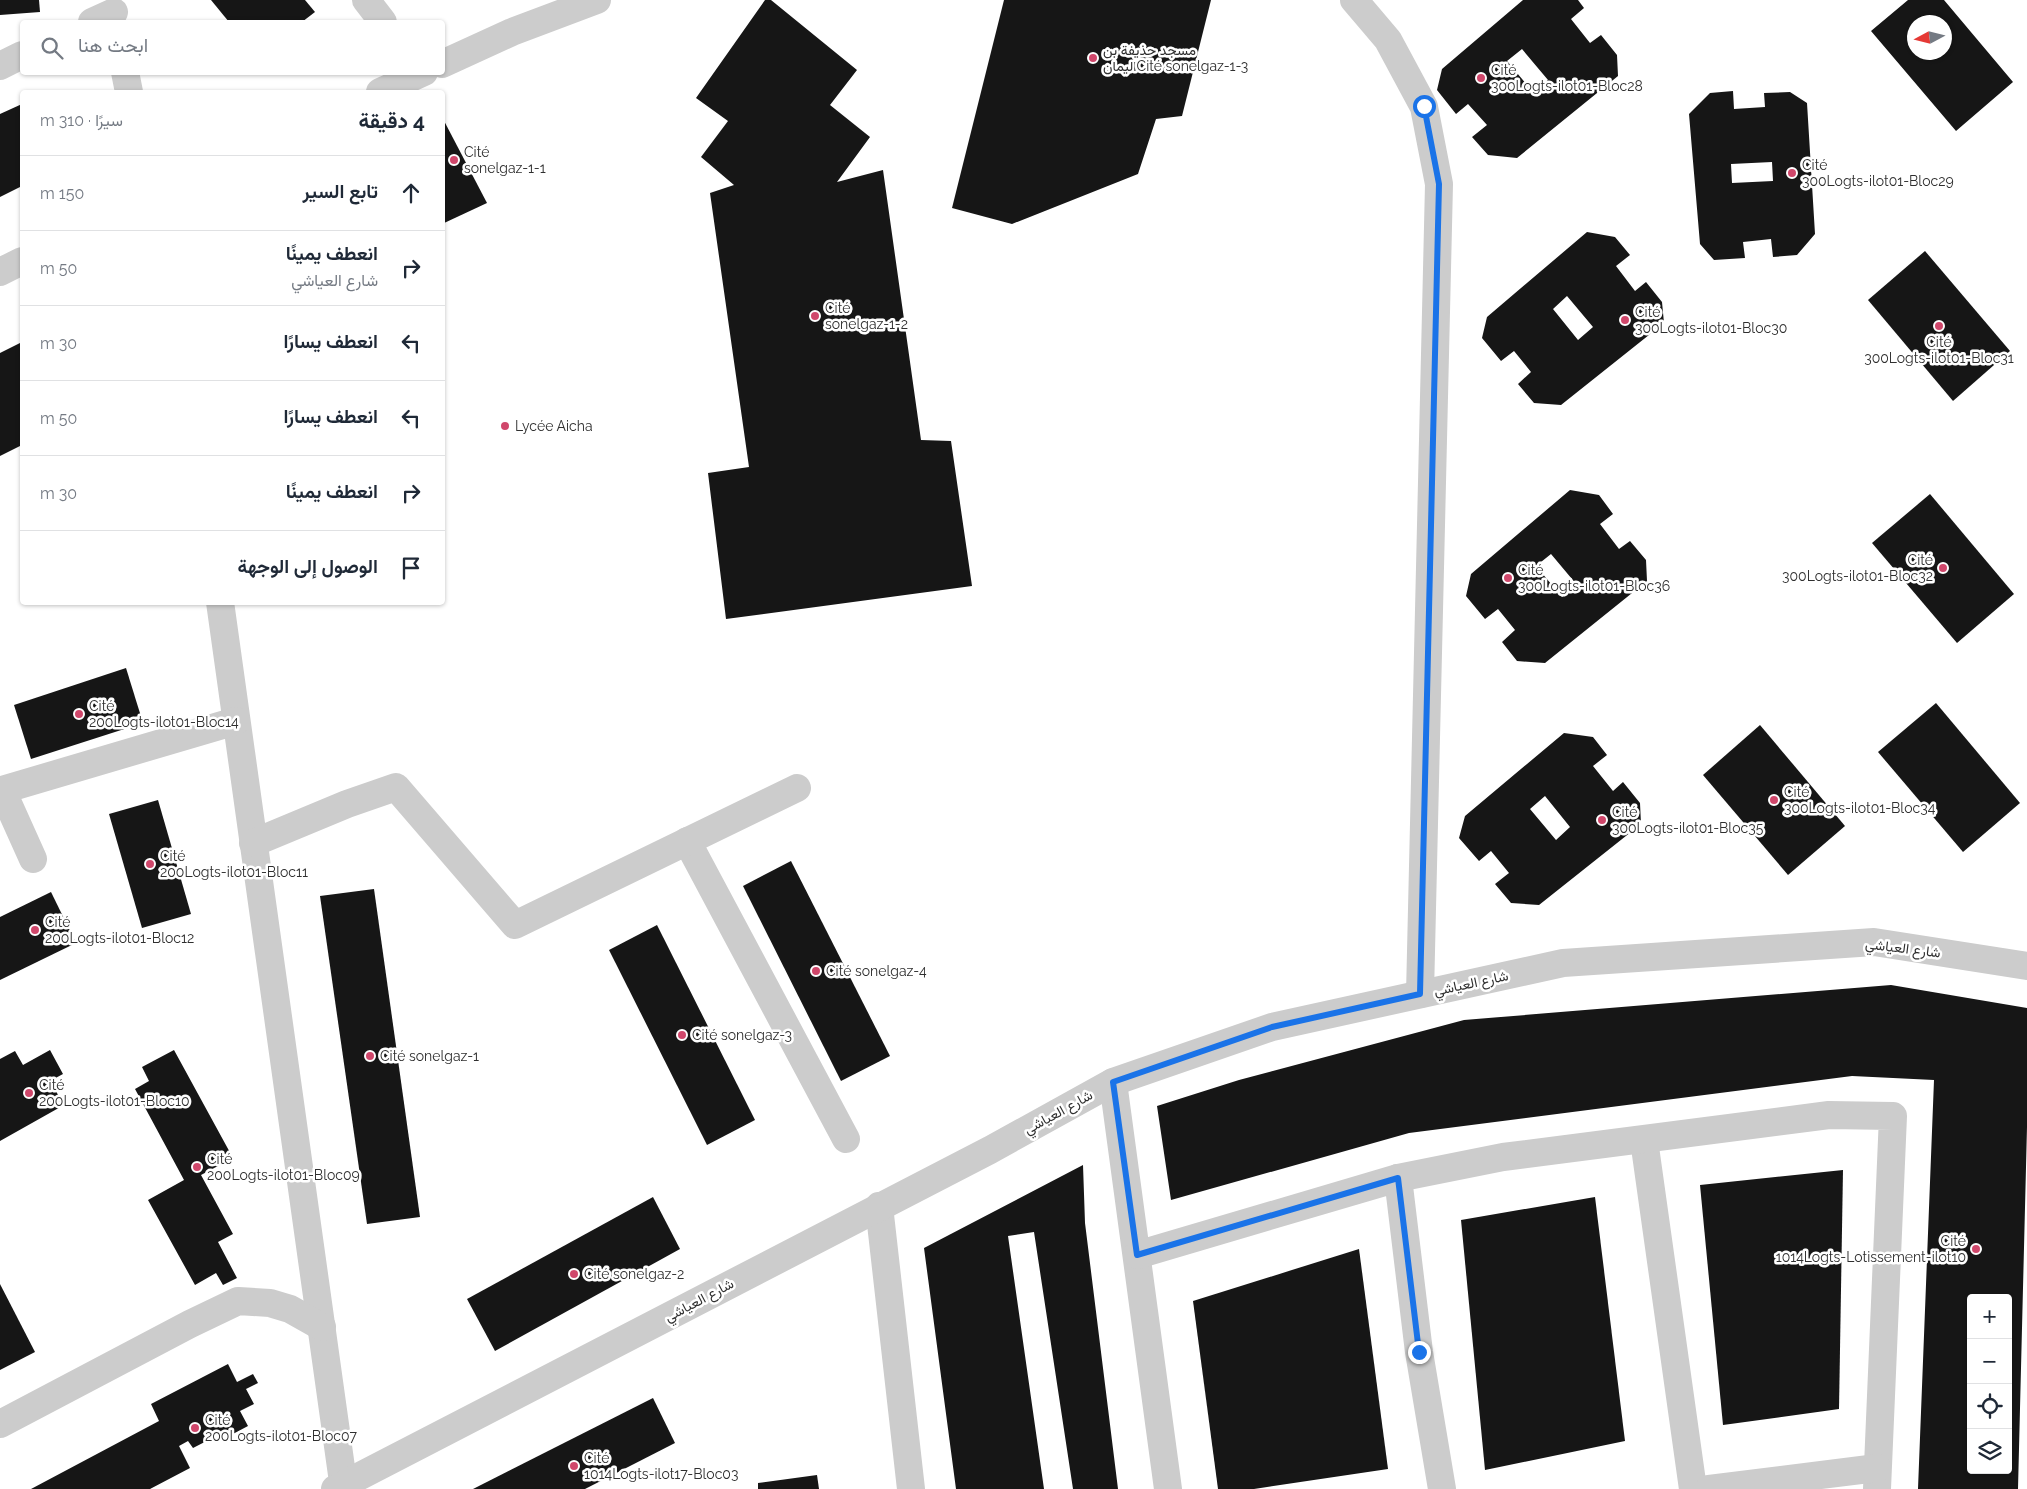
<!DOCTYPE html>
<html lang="ar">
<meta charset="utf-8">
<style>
:root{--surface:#fff;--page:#f6f6f7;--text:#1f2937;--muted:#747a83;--line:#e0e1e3}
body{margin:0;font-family:Raleway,Vazirmatn,sans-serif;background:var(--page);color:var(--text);direction:rtl}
.controls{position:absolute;right:15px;bottom:15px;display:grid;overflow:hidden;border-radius:5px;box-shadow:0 1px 4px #0004}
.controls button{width:45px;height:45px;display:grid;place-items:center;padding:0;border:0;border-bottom:1px solid var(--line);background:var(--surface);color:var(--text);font:25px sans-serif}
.compass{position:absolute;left:1907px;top:15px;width:45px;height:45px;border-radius:50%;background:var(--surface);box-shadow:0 1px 4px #0004;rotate:263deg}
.stop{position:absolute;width:15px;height:15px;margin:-11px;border:4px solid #1a73e8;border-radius:50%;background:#fff}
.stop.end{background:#1a73e8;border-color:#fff;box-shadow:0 1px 5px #0008}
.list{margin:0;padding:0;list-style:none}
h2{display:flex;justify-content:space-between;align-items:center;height:65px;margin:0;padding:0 20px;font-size:21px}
h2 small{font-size:16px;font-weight:400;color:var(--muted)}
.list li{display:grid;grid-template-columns:32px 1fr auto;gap:15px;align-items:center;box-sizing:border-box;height:75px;padding:0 20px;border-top:1px solid var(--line)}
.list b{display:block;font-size:19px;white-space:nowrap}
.list p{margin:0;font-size:16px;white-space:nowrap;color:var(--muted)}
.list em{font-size:16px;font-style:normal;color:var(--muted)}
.icon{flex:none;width:28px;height:28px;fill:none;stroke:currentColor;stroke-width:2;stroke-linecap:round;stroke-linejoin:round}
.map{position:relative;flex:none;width:2027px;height:1489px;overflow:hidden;direction:ltr}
.search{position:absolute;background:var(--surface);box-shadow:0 1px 4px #0004;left:20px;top:20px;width:425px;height:55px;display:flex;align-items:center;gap:12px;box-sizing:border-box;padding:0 18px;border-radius:5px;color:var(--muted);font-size:19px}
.panel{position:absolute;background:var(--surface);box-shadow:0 1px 4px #0004;left:20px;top:90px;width:425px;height:515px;border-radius:5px;direction:rtl}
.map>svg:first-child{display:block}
.building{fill:#161616;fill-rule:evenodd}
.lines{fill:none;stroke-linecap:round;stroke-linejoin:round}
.minor{stroke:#ccc;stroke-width:28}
.route{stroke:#1a73e8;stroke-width:6}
.poi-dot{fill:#d0476b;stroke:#fff;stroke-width:2}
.labels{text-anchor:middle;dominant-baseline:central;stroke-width:5;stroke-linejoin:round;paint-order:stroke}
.poi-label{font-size:14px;fill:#2f2f2f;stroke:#fff;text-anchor:start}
.street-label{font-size:14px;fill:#2f2f2f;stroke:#fff}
</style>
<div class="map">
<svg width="2027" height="1489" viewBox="0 0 2027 1489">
<rect width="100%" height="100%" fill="#fff"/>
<g class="building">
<path d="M 0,0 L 39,0 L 40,12 L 0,15 Z"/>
<path d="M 211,0 L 305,0 L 315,12 L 302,22 L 229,22 Z"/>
<path d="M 765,0 L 771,0 L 857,70 L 830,105 L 870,137 L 837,182 L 883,170 L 921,440 L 951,441 L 972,586 L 726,619 L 708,473 L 749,467 L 710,193 L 734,185 L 701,157 L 728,121 L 696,98 Z"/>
<path d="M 1004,0 L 1211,0 L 1182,116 L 1156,119 L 1138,174 L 1012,224 L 952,208 Z"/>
<path d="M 1523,0 L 1578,0 L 1584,8 L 1571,19 L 1590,43 L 1601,35 L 1617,55 L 1618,76 L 1517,158 L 1488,155 L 1472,137 L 1487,125 L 1468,104 L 1456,114 L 1437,90 L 1442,69 ZM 1522,49 L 1548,80 L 1533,92 L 1507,61 Z"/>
<path d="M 1908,0 L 1944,0 L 2013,82 L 1956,131 L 1871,31 ZM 1914,22 L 1944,22 L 1944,52 L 1914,52 Z"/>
<path d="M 1733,91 L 1734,109 L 1765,107 L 1764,93 L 1790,92 L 1807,103 L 1815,234 L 1797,255 L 1773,257 L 1771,239 L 1743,242 L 1745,258 L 1714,260 L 1700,244 L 1689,114 L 1710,93 ZM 1772,162 L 1773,181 L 1732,183 L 1731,164 Z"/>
<path d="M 22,104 L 22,186 L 0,197 L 0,114 Z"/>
<path d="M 442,117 L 487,203 L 442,224 Z"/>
<path d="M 1587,232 L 1615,237 L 1630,255 L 1616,266 L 1635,291 L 1646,282 L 1662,302 L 1664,323 L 1561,405 L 1534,403 L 1518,384 L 1531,372 L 1514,351 L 1501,361 L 1482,338 L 1487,317 ZM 1567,296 L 1593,327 L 1578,340 L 1553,309 Z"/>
<path d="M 1925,251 L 2010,351 L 1953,401 L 1868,300 Z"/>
<path d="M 22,342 L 22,445 L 0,456 L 0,353 Z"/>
<path d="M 1570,490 L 1599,495 L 1613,514 L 1600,524 L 1619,549 L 1630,541 L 1646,560 L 1647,581 L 1545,663 L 1517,661 L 1502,642 L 1515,630 L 1498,609 L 1485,619 L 1466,596 L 1471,574 ZM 1551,554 L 1577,585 L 1562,597 L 1536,566 Z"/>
<path d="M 1930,494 L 2014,594 L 1957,643 L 1872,543 Z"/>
<path d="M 126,668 L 143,723 L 31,759 L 14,705 Z"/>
<path d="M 1936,703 L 2020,803 L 1963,852 L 1878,752 Z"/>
<path d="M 1760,725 L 1845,826 L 1788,875 L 1703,775 Z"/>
<path d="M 1564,733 L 1593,737 L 1607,755 L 1593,766 L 1613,791 L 1623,782 L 1640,803 L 1641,824 L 1539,905 L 1511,903 L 1495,884 L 1509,873 L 1491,851 L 1479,861 L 1459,838 L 1465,816 ZM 1545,796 L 1570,827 L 1556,840 L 1530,809 Z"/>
<path d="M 158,800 L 191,914 L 142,928 L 109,814 Z"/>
<path d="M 791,861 L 890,1056 L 841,1081 L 743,886 Z"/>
<path d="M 374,889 L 420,1217 L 367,1224 L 320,896 Z"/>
<path d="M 51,892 L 76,943 L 0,980 L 0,917 Z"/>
<path d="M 657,925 L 755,1120 L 707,1145 L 609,950 Z"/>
<path d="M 1891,985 L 2027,1008 L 2027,1127 L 2018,1489 L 1918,1489 L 1934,1080 L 1852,1076 L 1409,1133 L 1171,1200 L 1157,1106 L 1239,1080 L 1464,1020 ZM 1971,1298 L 2008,1298 L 2008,1470 L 1971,1470 Z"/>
<path d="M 50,1050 L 63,1074 L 50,1081 L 64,1105 L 0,1141 L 0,1059 L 15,1051 L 23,1065 Z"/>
<path d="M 174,1050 L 233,1158 L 201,1175 L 233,1234 L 218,1242 L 237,1278 L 223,1285 L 216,1273 L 195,1285 L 148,1200 L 184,1180 L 135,1089 L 149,1081 L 142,1067 Z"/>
<path d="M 1083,1165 L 1085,1223 L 1118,1489 L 1073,1489 L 1034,1232 L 1008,1236 L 1044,1489 L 956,1489 L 924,1248 Z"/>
<path d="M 1843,1170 L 1839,1409 L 1723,1425 L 1700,1185 Z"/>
<path d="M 653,1197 L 680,1249 L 495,1351 L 467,1299 Z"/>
<path d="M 1595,1197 L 1625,1441 L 1485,1470 L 1461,1220 Z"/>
<path d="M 1359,1249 L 1388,1469 L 1254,1489 L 1218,1489 L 1193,1301 Z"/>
<path d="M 0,1284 L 35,1352 L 0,1370 Z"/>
<path d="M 228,1364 L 237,1382 L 253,1374 L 258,1383 L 246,1389 L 254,1404 L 240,1411 L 248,1426 L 231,1435 L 228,1430 L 193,1448 L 188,1441 L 179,1446 L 190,1468 L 150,1489 L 31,1489 L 159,1421 L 151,1404 Z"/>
<path d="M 653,1398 L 675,1443 L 585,1489 L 473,1489 Z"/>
<path d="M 817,1475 L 819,1489 L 758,1489 L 758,1483 Z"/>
</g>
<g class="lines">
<g class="minor">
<path d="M 366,0 L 383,22"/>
<path d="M 1354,0 L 1388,40 L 1424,107 L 1439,184 L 1420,994"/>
<path d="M 92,22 L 114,12"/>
<path d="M 442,64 L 512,32 L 597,0"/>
<path d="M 0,66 L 22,55"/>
<path d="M 125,72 L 129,92"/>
<path d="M 380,92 L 424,72"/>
<path d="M 0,272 L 22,261"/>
<path d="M 220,602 L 344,1489"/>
<path d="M 687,841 L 846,1139"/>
<path d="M 253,843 L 347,804 L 396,787 L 515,925 L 797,788"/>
<path d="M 33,859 L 2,790 L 236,721"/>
<path d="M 1113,1082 L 1168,1489"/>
<path d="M 1644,1140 L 1693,1489"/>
<path d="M 1398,1178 L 1419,1352 L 1442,1489"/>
<path d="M 879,1206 L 911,1489"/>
<path d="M 1137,1255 L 1398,1178 L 1503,1157 L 1829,1115 L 1893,1116 L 1877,1489"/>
<path d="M 0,1424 L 190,1324 L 238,1301 L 270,1303 L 290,1309 L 322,1327"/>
<path d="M 335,1489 L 990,1150 L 1113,1082 L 1272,1027 L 1563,963 L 1874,942 L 2027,966"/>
<path d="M 1709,1489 L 1877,1468"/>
</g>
</g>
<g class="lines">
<path class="route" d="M 1419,1352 L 1398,1178 L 1137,1255 L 1113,1082 L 1272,1027 L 1420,994 L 1439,184 L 1424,106"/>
</g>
<g class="poi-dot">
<circle cx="1093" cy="58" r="5"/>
<circle cx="1481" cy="78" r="5"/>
<circle cx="454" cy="160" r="5"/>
<circle cx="1792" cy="173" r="5"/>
<circle cx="815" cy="316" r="5"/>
<circle cx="1625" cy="320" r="5"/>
<circle cx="1939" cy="326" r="5"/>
<circle cx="505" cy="426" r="5"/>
<circle cx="1943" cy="568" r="5"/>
<circle cx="1508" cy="578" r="5"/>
<circle cx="79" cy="714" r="5"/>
<circle cx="1774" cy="800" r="5"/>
<circle cx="1602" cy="820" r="5"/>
<circle cx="150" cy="864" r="5"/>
<circle cx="35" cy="930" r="5"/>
<circle cx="816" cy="971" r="5"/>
<circle cx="682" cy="1035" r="5"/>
<circle cx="370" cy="1056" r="5"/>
<circle cx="29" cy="1093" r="5"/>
<circle cx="197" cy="1167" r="5"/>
<circle cx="1976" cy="1249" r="5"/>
<circle cx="574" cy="1274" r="5"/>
<circle cx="195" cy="1428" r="5"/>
<circle cx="574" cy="1466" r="5"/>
</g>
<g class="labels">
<g class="poi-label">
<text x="1103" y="50">مسجد حذيفة بن<tspan x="1103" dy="16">اليمانCité sonelgaz-1-3</tspan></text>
<text x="1491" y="70">Cité<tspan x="1491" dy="16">300Logts-ilot01-Bloc28</tspan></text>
<text x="464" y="152">Cité<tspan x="464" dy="16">sonelgaz-1-1</tspan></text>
<text x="1802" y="165">Cité<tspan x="1802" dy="16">300Logts-ilot01-Bloc29</tspan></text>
<text x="825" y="308">Cité<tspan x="825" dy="16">sonelgaz-1-2</tspan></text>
<text x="1635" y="312">Cité<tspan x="1635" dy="16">300Logts-ilot01-Bloc30</tspan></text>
<text x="1939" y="342" text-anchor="middle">Cité<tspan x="1939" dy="16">300Logts-ilot01-Bloc31</tspan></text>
<text x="515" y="426">Lycée Aicha</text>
<text x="1933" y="560" text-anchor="end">Cité<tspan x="1933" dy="16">300Logts-ilot01-Bloc32</tspan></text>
<text x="1518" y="570">Cité<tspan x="1518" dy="16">300Logts-ilot01-Bloc36</tspan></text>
<text x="89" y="706">Cité<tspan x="89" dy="16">200Logts-ilot01-Bloc14</tspan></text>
<text x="1784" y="792">Cité<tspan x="1784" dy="16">300Logts-ilot01-Bloc34</tspan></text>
<text x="1612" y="812">Cité<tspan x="1612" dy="16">300Logts-ilot01-Bloc35</tspan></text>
<text x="160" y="856">Cité<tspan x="160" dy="16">200Logts-ilot01-Bloc11</tspan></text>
<text x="45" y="922">Cité<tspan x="45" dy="16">200Logts-ilot01-Bloc12</tspan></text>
<text x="826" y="971">Cité sonelgaz-4</text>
<text x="692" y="1035">Cité sonelgaz-3</text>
<text x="380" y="1056">Cité sonelgaz-1</text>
<text x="39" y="1085">Cité<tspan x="39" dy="16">200Logts-ilot01-Bloc10</tspan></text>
<text x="207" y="1159">Cité<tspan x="207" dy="16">200Logts-ilot01-Bloc09</tspan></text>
<text x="1966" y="1241" text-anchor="end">Cité<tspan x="1966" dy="16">1014Logts-Lotissement-ilot10</tspan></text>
<text x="584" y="1274">Cité sonelgaz-2</text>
<text x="205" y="1420">Cité<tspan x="205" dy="16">200Logts-ilot01-Bloc07</tspan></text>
<text x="584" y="1458">Cité<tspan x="584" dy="16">1014Logts-ilot17-Bloc03</tspan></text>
</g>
<g class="street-label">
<text transform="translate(1903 948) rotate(7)">شارع العياشي</text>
<text transform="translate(1471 983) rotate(-12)">شارع العياشي</text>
<text transform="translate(1058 1112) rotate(-29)">شارع العياشي</text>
<text transform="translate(699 1300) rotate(-28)">شارع العياشي</text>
</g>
</g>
</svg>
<div class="controls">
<button>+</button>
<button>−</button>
<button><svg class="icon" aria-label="locate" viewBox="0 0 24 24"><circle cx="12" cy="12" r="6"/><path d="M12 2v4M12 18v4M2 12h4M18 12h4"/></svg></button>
<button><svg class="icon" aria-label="layers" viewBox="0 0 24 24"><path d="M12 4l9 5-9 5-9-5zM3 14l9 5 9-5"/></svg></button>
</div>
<svg class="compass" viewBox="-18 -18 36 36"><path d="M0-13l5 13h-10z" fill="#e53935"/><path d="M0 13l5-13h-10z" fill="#747a83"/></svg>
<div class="stop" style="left:1424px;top:106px"></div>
<div class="stop end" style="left:1419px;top:1352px"></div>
<div class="search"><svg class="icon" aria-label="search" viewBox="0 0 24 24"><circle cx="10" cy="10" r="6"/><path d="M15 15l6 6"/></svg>ابحث هنا</div>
<section class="panel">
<h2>4 دقيقة<small>سيرًا · 310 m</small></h2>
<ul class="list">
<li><svg class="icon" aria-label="ahead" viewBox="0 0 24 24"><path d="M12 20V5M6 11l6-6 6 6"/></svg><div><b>تابع السير</b></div><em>150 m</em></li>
<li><svg class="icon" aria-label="right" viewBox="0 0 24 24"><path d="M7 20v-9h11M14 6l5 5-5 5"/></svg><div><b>انعطف يمينًا</b><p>شارع العياشي</p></div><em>50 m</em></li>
<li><svg class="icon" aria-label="left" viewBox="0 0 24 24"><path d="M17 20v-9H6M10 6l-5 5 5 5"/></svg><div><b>انعطف يسارًا</b></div><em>30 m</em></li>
<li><svg class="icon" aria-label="left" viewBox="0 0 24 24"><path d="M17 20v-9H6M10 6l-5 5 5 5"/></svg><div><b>انعطف يسارًا</b></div><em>50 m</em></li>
<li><svg class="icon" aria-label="right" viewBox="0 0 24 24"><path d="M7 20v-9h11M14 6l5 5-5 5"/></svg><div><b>انعطف يمينًا</b></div><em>30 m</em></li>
<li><svg class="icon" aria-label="arrive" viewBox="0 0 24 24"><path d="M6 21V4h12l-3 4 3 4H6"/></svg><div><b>الوصول إلى الوجهة</b></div></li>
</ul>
</section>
</div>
